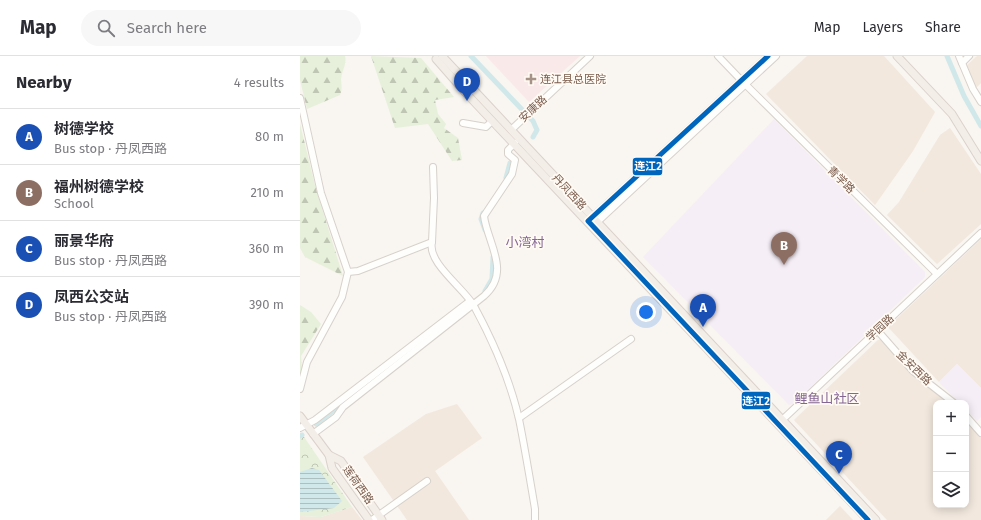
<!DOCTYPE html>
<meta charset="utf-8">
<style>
:root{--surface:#fff;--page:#f7f7f7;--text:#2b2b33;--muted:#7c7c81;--line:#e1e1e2;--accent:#0f766e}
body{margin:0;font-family:"Fira Sans","Noto Sans SC",sans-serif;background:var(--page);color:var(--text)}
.controls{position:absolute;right:12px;bottom:12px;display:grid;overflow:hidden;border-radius:8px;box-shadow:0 2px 10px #0003}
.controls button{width:36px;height:36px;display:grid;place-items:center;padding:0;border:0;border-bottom:1px solid var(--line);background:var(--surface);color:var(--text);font:20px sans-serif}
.you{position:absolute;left:346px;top:256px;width:14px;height:14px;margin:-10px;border:3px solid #fff;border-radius:50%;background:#1a73e8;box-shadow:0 0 0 6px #1a73e833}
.badge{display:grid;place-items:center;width:26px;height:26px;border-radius:50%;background:var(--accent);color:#fff;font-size:13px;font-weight:700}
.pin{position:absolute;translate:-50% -33px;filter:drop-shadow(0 1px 2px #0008)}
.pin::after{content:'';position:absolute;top:21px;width:14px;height:12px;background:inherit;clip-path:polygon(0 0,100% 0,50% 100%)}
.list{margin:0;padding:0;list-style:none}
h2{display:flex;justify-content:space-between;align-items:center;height:52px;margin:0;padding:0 16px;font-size:17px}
h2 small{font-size:13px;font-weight:400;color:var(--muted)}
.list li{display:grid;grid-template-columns:26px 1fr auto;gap:12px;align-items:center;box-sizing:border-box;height:56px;padding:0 16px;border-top:1px solid var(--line)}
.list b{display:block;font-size:15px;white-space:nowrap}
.list p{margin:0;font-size:13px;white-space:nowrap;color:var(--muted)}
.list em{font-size:13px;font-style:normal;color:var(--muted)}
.icon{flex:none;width:22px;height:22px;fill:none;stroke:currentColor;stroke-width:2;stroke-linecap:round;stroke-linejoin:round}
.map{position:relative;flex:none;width:681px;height:464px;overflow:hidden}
header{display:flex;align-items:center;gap:24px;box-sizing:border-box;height:56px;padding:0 20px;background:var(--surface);border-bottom:1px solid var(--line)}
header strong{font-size:19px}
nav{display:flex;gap:22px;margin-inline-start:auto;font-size:14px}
.search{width:280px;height:36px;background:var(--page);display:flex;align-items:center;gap:10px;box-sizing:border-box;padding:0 14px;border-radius:22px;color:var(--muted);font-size:15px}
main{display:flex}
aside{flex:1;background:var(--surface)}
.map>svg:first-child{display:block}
.residential{fill:#f2e8de}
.education{fill:#f6eef6}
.medical{fill:#fae9e9}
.forest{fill:url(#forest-firs)}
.park{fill:url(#park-crowns)}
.water{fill:url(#water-rules)}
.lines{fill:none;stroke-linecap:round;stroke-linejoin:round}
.canal{stroke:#d0e8ea;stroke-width:5}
.minor-casing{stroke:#d7d1cb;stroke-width:8}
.major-casing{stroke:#dad1cc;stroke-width:9}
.minor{stroke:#fefefd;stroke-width:6}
.major{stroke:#f3eee8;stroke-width:7}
.bus-1-casing{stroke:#fffaf3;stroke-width:8}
.bus-1{stroke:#0065bd;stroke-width:5}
.poi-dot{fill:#a69286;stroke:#fffaf3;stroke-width:1.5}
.labels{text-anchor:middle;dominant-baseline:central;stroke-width:3.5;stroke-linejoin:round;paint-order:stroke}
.poi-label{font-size:11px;fill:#7a5c4d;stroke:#fffaf3;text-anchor:start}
.street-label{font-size:11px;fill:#7a5c4d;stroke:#fffaf3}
.quarter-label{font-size:13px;fill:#846695;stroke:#fffaf3}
.line-badge{stroke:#fffaf3;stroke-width:1.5}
.badge-label{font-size:11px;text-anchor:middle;font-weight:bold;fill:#fff}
</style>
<header>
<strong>Map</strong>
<div class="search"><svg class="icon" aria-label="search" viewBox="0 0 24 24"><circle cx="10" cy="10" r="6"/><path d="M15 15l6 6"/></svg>Search here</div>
<nav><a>Map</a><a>Layers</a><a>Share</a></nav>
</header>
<main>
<aside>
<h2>Nearby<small>4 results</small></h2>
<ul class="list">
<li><span class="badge" style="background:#1a4fb4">A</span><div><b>树德学校</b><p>Bus stop · 丹凤西路</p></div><em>80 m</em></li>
<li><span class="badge" style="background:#8d6e63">B</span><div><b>福州树德学校</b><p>School</p></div><em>210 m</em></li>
<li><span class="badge" style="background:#1a4fb4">C</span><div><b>丽景华府</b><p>Bus stop · 丹凤西路</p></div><em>360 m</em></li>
<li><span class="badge" style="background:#1a4fb4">D</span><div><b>凤西公交站</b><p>Bus stop · 丹凤西路</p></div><em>390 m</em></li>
</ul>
</aside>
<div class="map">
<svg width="681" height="464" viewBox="0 0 681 464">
<defs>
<pattern id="forest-firs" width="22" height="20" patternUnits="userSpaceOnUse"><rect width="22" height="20" fill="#e7f0db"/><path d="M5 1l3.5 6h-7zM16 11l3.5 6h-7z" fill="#c0c6b4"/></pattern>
<pattern id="park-crowns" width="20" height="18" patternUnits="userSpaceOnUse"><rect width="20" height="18" fill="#e7f0db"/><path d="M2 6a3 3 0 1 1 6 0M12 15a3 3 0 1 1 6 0" fill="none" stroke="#c0c6b4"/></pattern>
<pattern id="water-rules" width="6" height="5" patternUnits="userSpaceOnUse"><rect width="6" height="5" fill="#d0e8ea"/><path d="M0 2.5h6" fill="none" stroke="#aebfc0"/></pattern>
</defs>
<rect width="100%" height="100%" fill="#f9f5f0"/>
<g class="residential">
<path d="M 507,0 L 584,0 L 635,56 L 613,95 L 575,149 L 466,38 Z"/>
<path d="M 677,0 L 681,0 L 681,27 L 676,32 L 667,9 Z"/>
<path d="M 650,72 L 681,118 L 681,168 L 637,208 L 587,159 L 599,146 L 640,79 Z"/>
<path d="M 681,183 L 681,332 L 657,308 L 639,326 L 588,271 Z"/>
<path d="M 581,283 L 616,321 L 650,347 L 636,347 L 636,449 L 666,449 L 666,365 L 681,382 L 681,464 L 587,464 L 494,364 L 578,284 Z"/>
<path d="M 157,348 L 182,382 L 135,415 L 169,464 L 107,464 L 63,401 L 126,358 Z"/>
<path d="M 540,450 L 553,464 L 526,464 Z"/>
<path d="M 52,451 L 62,464 L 0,464 L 0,460 L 21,461 Z"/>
</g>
<g class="education">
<path d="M 474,63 L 625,216 L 625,221 L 493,348 L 489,349 L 343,201 Z"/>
<path d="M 657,308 L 681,332 L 681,361 L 677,365 L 666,354 L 666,347 L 659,347 L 639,326 Z"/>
</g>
<path class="medical" d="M 186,0 L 280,0 L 229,46 Z"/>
<g class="forest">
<path d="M 0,0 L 45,0 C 47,8 42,14 41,23 C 41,29 43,32 40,39 L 7,53 L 0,24 Z"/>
<path d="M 71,0 L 121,2 L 154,41 L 135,44 L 138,58 L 146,68 L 144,72 L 158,82 L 162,104 L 152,105 L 128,68 L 95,72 Z"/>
<path d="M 0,68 L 16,133 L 43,220 L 5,201 L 0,192 Z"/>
<path d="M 0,249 L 11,256 L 21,268 L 1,300 L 2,314 L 0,322 Z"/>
</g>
<path class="park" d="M 2,378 L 52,451 L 21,461 L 0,460 L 0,380 Z"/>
<path class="water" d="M 12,412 L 19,414 L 42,445 L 34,452 L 0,456 L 0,416 Z"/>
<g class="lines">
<g class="canal">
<path d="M 171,0 L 233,65 L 237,74 L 233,81"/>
<path d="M 647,0 L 664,40 L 681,70"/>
<path d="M 206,122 L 210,107"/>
<path d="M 183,157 L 181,163 L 185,174"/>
<path d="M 185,235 L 192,223 L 193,201"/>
<path d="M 16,368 L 93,308"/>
<path d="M 0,380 L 2,379"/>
</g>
<g class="minor-casing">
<g id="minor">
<path d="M 418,0 L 442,25"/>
<path d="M 659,0 L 673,33 L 681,46"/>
<path d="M 662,7 L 669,0"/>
<path d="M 445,28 L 637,218"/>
<path d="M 0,42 L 21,137 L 48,216 L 42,241 L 7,306 L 0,333"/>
<path d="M 163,67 L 186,71 L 192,65"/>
<path d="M 211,74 L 290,0"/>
<path d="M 288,165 L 468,0"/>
<path d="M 294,169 L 476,0"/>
<path d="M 132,186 C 127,207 164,232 174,250 C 193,285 210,324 219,363 C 225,393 230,423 235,453 L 235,464"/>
<path d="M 48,216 L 58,215 L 132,186 L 134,142 L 133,111"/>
<path d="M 577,274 L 613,315 L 654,347"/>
<path d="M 666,360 L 681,377"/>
<path d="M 219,362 L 331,283"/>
<path d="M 480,366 L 681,177"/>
<path d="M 0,372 L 15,364 L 170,245"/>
<path d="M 13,378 L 36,361 L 43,351 L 184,240 C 212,216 187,186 184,160 L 212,118 L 215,104 L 208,98 L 208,94 L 215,87"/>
<path d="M 72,464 L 127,425"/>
</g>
</g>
<g class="major-casing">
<g id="major">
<path d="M 142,0 L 576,464"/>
<path d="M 597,0 L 652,58 L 681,105"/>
<path d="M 136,3 L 165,36 L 568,464"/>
<path d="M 0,360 L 29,399 L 32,412 L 69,464"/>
<path d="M 29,399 L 41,405 L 82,464"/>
</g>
</g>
<use href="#minor" class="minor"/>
<use href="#major" class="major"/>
<g class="bus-1-casing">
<path id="bus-1" d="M 468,0 L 288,165 L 568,464"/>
</g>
<use href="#bus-1" class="bus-1"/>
</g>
<path class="poi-dot" d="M229 17h4v4h4v4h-4v4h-4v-4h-4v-4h4z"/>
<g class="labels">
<g class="poi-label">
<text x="240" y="23">连江县总医院</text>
</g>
<g class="street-label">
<text transform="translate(233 53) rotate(-43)">安康路</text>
<text transform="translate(541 124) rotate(45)">青学路</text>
<text transform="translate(269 136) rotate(47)">丹凤西路</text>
<text transform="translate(580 272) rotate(-43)">学园路</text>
<text transform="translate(614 312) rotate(44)">金安西路</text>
<text transform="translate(58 429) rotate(55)">莲荷西路</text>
</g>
<g class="quarter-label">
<text x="225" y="186">小湾村</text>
<text x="527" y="342">鲤鱼山社区</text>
</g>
</g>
<g class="line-badge">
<rect x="332" y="101" width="31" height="19" rx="4" fill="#0065bd"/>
<rect x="441" y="335" width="30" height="19" rx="4" fill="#0065bd"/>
</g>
<g class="badge-label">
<text x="348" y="114">连江2</text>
<text x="456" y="349">连江2</text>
</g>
</svg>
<div class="controls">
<button>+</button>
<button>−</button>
<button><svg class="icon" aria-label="layers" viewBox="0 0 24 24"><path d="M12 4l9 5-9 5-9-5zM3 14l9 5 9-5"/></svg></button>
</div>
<div class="you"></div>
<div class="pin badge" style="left:403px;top:271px;background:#1a4fb4">A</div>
<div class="pin badge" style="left:484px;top:209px;background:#8d6e63">B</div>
<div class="pin badge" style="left:539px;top:418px;background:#1a4fb4">C</div>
<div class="pin badge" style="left:167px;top:45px;background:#1a4fb4">D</div>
</div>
</main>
